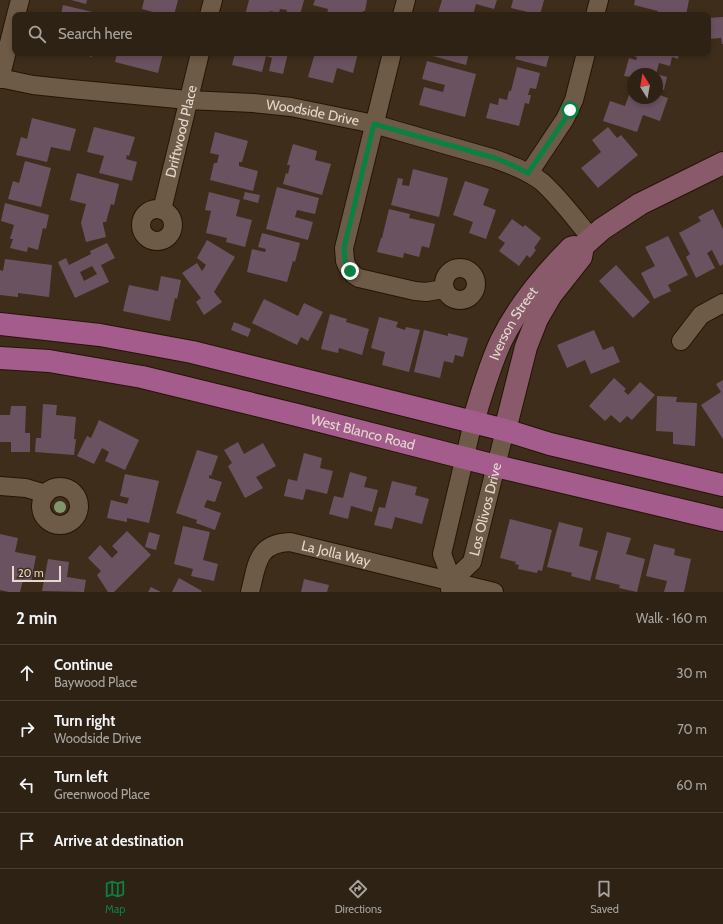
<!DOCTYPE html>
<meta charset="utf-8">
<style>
:root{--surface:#2e2214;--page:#362a1d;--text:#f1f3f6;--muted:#a7a4a0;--line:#493f34;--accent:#0b8043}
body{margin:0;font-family:Cabin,sans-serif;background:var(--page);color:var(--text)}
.compass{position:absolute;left:627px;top:68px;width:36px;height:36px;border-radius:50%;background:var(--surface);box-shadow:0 2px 6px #0003;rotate:349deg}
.scale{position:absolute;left:12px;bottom:10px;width:49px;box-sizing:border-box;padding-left:4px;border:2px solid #e4d9cd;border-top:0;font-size:11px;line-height:14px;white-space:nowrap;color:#e4d9cd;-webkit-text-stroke:3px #3e2d1a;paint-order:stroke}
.stop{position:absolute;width:12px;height:12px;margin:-9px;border:3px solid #0b8043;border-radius:50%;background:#fff}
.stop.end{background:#0b8043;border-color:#fff;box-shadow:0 1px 4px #0008}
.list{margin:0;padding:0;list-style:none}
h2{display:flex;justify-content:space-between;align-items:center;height:52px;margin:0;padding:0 16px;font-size:17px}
h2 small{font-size:13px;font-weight:400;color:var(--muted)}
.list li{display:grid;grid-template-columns:26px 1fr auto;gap:12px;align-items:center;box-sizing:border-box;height:56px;padding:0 16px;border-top:1px solid var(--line)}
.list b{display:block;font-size:15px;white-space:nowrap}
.list p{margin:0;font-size:13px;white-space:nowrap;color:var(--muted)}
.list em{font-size:13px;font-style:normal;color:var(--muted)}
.icon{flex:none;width:22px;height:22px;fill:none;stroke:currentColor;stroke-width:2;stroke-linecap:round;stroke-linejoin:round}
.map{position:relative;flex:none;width:723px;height:592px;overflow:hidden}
.search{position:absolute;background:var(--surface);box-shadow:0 2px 6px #0003;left:12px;right:12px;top:12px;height:44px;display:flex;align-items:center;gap:10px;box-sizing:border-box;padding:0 14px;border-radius:8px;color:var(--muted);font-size:15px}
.sheet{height:276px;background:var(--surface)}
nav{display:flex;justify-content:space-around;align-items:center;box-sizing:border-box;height:56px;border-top:1px solid var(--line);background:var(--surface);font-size:11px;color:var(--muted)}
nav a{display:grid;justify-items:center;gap:2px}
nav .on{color:var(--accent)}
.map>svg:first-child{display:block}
.building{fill:#6b5260;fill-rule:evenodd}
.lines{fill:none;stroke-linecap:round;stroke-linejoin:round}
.street-casing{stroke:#251504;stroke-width:20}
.secondary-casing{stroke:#251504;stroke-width:24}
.primary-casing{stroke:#251504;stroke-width:24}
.street{stroke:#6e5b47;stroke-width:18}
.secondary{stroke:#895b6a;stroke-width:22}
.primary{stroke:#a45c8d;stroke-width:22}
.tree{fill:#83956f}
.route{stroke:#0b8043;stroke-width:5}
.labels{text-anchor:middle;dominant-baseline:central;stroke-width:3;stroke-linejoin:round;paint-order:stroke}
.street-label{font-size:14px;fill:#e4d9cd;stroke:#3e2d1a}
</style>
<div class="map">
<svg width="723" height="592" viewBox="0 0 723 592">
<rect width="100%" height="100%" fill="#3e2d1a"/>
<g class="building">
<path d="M 71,0 L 87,0 L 86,4 Z"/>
<path d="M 144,0 L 178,0 L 174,15 L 164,15 L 142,9 Z"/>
<path d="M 249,0 L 304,0 L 300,15 L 286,15 L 287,10 L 280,9 L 279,13 L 270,11 L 269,15 L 245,15 Z"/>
<path d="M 315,0 L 367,0 L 365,11 L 363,11 L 362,15 L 327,14 L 328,9 L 313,5 Z"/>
<path d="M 442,0 L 497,0 L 494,9 L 476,4 L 473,15 L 447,15 L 438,13 Z"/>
<path d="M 513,0 L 544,0 L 540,15 L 511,8 Z"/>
<path d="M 635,0 L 689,0 L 686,15 L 657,15 L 658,11 L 634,5 Z"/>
<path d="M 63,5 L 101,14 L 101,15 L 61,15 Z"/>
<path d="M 128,12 L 138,14 L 138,15 L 127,15 Z"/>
<path d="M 508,12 L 518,14 L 518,15 L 508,15 Z"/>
<path d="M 723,17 L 723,44 L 722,44 L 721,38 L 708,39 L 708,18 Z"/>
<path d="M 80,53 L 93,53 L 92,57 Z"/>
<path d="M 117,53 L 163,53 L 158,73 L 115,62 Z"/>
<path d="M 235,53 L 288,53 L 283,74 L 269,71 L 272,58 L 266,56 L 262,72 L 232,65 Z"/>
<path d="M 315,53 L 358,53 L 353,73 L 337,68 L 333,83 L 308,77 Z"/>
<path d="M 429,53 L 469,53 L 466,65 L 429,55 Z"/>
<path d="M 517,53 L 550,53 L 546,67 L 515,59 Z"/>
<path d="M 625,53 L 679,53 L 678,59 L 672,57 L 670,66 L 659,63 L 656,74 L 633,74 L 633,82 L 630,82 L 631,77 L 624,76 L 629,58 L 636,60 L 637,57 Z"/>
<path d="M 427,61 L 476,74 L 465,117 L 419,105 L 424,87 L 443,92 L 445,85 L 422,79 Z"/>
<path d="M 517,67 L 540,73 L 536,89 L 530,88 L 528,95 L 531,95 L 529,104 L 525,103 L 519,126 L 486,118 L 490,103 L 498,105 L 499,98 L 507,100 L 509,91 L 511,91 Z"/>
<path d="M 657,74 L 667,77 L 664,90 L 657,88 Z"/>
<path d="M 633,84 L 633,98 L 657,98 L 657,94 L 668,98 L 660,121 L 643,115 L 637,132 L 603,121 L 610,101 L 625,106 Z"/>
<path d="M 32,118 L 76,129 L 70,151 L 51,147 L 47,162 L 16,155 L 21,137 L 27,139 Z"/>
<path d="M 94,127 L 135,137 L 129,156 L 127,155 L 126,159 L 137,162 L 132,181 L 99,173 L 104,156 L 87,152 Z"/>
<path d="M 608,127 L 617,138 L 621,135 L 638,155 L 598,188 L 581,168 L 601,152 L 592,140 Z"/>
<path d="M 215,132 L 248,141 L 242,162 L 239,162 L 239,166 L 258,171 L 253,191 L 210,180 L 214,163 L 217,163 L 219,155 L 210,153 Z"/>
<path d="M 293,144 L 317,151 L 315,160 L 331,164 L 322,195 L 283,184 L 286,173 L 288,174 L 290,165 L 287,165 Z"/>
<path d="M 25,161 L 51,168 L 41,207 L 8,199 L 13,181 L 19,183 Z"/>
<path d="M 413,169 L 448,178 L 439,217 L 391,205 L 398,178 L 403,179 L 402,185 L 409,186 Z"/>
<path d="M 77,173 L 119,184 L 114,205 L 111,204 L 106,222 L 103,222 L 103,224 L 106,237 L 86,242 L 81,223 L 86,204 L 70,200 Z"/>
<path d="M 465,181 L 489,189 L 483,205 L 496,210 L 486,239 L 469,233 L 473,222 L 453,215 Z"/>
<path d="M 277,187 L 319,198 L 315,214 L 297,210 L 295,217 L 313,222 L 308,240 L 266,229 Z"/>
<path d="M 209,192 L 240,200 L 236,216 L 252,220 L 245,247 L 226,242 L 227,238 L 206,233 L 211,211 L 205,210 Z"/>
<path d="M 245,192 L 260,195 L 258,203 L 243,199 Z"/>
<path d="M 5,203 L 49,215 L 46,229 L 43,228 L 38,250 L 28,247 L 27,252 L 10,248 L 13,239 L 10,239 L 14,225 L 1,221 Z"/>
<path d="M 389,209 L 410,214 L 409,218 L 435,224 L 429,248 L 422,246 L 419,257 L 404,253 L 403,258 L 377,252 L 381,238 L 382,238 Z"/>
<path d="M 713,209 L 723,229 L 723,264 L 720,266 L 712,250 L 707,253 L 715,268 L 696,278 L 686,257 L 690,254 L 679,233 L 701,221 L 698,217 Z"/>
<path d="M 512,219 L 523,227 L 525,225 L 541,238 L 534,248 L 536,250 L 530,258 L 527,255 L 519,266 L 499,251 L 505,243 L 498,238 Z"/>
<path d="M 262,233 L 300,243 L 295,262 L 293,261 L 287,282 L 247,272 L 252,249 L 265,252 L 266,249 L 258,247 Z"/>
<path d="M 668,236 L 688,275 L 668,285 L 671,291 L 654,299 L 641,273 L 655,266 L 645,247 Z"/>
<path d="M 207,240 L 235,257 L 214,292 L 222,302 L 204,315 L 196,302 L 201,298 L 182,273 L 197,263 L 202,271 L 206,265 L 197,258 Z"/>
<path d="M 107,243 L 115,258 L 101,265 L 109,282 L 75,298 L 58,262 L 66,258 L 69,265 L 91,254 L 90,251 ZM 92,266 L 97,274 L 84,281 L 80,272 Z"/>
<path d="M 5,259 L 52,265 L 49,297 L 18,293 L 18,297 L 0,295 L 0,270 L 3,271 Z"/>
<path d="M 616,265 L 650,302 L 633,318 L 599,281 Z"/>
<path d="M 161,276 L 181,280 L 177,299 L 175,298 L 170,321 L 123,311 L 129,285 L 158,291 Z"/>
<path d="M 264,299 L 298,316 L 304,303 L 323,312 L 308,341 L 301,337 L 297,345 L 252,323 Z"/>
<path d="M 330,314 L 347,319 L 346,322 L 369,329 L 362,355 L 339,348 L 338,353 L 321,349 Z"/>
<path d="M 379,317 L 398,322 L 396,327 L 405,330 L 406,327 L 420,330 L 409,372 L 382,365 L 385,352 L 371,348 Z"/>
<path d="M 234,322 L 251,329 L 248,337 L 231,330 Z"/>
<path d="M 424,330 L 448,336 L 448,333 L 468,338 L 463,357 L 455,355 L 453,363 L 444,361 L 440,378 L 414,372 Z"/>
<path d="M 594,330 L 603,350 L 613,346 L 620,362 L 591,374 L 585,360 L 567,368 L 557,345 Z"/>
<path d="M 614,378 L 626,389 L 624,391 L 628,395 L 640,382 L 655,395 L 632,420 L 627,416 L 620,423 L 611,415 L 605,421 L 589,406 Z"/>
<path d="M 723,380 L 723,439 L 701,405 L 721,392 L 716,384 Z"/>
<path d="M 657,396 L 677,397 L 676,402 L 697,403 L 695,446 L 673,444 L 673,432 L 656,431 Z"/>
<path d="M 43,404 L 57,405 L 56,415 L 76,417 L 74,439 L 76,439 L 74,455 L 35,452 L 36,438 L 41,438 Z"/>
<path d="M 11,406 L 26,406 L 25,433 L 30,433 L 30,452 L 11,452 L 11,442 L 0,442 L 0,415 L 10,415 Z"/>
<path d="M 99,420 L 139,440 L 125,470 L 105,461 L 109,452 L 102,448 L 94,464 L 77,456 L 87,436 L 91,438 Z"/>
<path d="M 238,442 L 244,454 L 263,443 L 276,466 L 256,477 L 263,488 L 245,498 L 228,466 L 232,463 L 224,450 Z"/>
<path d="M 197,450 L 218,456 L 211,476 L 209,475 L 209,478 L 222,482 L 215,502 L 207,500 L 204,507 L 221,513 L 215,530 L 196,523 L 197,520 L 176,513 Z"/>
<path d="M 304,453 L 322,458 L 320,468 L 333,471 L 327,494 L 306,489 L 303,500 L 284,496 L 288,479 L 297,481 Z"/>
<path d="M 350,472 L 367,477 L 364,487 L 378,490 L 372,512 L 351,506 L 348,519 L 329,514 L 334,496 L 343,498 Z"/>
<path d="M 125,474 L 159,481 L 149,523 L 127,518 L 127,522 L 107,518 L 111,500 L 127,504 L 129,498 L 120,496 Z"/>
<path d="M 392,481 L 417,487 L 415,495 L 429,499 L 422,524 L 395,517 L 392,529 L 374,525 L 379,507 L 385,508 Z"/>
<path d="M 510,519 L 552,530 L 542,571 L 538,570 L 537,573 L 518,569 L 519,565 L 515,564 L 516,562 L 500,558 Z"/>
<path d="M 559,522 L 583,528 L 579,546 L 598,551 L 590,581 L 571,576 L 572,573 L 547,567 Z"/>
<path d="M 183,526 L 210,532 L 203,560 L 218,564 L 214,581 L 191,576 L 193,569 L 174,564 Z"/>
<path d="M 127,531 L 151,555 L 114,592 L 108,592 L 97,575 L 101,571 L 88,558 L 100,545 L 112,558 L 118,552 L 112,546 Z"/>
<path d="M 149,532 L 160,535 L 156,550 L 145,547 Z"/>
<path d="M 607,532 L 631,538 L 626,554 L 645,559 L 637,592 L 619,588 L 620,585 L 595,579 Z"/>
<path d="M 0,534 L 18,538 L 15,552 L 36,556 L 31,582 L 23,580 L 20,592 L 9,592 L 0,590 Z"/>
<path d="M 654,544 L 675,549 L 674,555 L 691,559 L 684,592 L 664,592 L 667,581 L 646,576 Z"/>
<path d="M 48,559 L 69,562 L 67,577 L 86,580 L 84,592 L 42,591 Z"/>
<path d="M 179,578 L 202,591 L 201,592 L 172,592 Z"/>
<path d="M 304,579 L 329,585 L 327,592 L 301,592 Z"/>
<path d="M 151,587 L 161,592 L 148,592 Z"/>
</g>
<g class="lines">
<g class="street-casing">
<g id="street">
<path d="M 16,15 L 20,0"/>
<path d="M 209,15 L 213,0"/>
<path d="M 402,15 L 406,0"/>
<path d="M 595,15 L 599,0"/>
<path d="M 392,53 L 344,248 L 345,261 L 347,266 L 354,275 L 359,278 L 415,291 L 426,292 L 444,289"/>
<path id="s1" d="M 0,78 L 33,85 L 71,89 L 188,100 L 253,103 L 291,107 L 374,124 L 495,159 C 511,165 528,171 542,182 C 560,198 575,219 591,238"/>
<path d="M 0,79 L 15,19"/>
<path d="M 529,173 L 565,119 L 574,100 L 586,53"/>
<circle cx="157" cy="225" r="16"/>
<path id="s2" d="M 162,210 L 200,53"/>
<circle cx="460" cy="284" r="16"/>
<path d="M 681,341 L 701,315 L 723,303"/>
<path d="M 0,486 L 26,488 L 46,494"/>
<circle cx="60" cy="506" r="19"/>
<path id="s3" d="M 452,581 L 472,562 L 505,430"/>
<path d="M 450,589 L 452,581 L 442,554 L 473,422"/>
<path id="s4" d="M 250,592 C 257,566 256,543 290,542 L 494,592"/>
</g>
</g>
<g class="secondary-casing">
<g id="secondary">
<path id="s5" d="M 473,422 C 481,395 489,367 501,341 C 518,306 544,275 571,248 L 574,247"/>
<path d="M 505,430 L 526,347 L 537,319 L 551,295 L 581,257 L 583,246 L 602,229 L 640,204 L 723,163"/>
</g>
</g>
<g class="primary-casing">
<g id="primary">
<path d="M 0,324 L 100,335 L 192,352 L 505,430 L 550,444 L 723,485"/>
<path id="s6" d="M 0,358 L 49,361 L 142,377 L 297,415 L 496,466 L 723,520"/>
</g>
</g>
<use href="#street" class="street"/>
<use href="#secondary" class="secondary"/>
<use href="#primary" class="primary"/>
</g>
<circle class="tree" cx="60" cy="507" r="6"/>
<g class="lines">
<path class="route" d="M 350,271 L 345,261 L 344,248 L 374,124 L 495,158 L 514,166 L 528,173 L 565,119 L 570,110"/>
</g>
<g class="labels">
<g class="street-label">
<text stroke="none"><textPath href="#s1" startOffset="315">Woodside Drive</textPath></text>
<text stroke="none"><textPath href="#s2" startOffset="81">Driftwood Place</textPath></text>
<text stroke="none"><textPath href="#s5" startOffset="107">Iverson Street</textPath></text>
<text stroke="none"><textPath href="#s6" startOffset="371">West Blanco Road</textPath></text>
<text stroke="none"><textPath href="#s3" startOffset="82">Los Olivos Drive</textPath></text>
<text stroke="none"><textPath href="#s4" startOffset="119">La Jolla Way</textPath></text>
</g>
</g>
</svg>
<svg class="compass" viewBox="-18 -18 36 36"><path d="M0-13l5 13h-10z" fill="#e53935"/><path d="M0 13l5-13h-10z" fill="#a7a4a0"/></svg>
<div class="scale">20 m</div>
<div class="stop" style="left:570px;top:110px"></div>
<div class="stop end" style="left:350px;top:271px"></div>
<div class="search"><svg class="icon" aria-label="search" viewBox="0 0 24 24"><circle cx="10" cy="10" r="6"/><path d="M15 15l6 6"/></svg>Search here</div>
</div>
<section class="sheet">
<h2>2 min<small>Walk · 160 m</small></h2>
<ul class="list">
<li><svg class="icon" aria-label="ahead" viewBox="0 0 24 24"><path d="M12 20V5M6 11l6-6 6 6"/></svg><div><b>Continue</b><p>Baywood Place</p></div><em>30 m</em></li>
<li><svg class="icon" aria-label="right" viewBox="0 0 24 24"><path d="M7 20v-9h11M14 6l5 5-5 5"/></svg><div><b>Turn right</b><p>Woodside Drive</p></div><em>70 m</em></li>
<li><svg class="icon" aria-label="left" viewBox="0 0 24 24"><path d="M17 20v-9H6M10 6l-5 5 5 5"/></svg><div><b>Turn left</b><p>Greenwood Place</p></div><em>60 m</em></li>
<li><svg class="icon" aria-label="arrive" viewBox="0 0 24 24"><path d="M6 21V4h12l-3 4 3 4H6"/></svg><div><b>Arrive at destination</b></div></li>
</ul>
</section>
<nav>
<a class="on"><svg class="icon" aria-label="map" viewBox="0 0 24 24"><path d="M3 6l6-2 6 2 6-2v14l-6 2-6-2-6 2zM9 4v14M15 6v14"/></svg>Map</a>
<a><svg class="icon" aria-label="directions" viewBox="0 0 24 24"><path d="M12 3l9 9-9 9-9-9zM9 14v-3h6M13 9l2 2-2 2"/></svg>Directions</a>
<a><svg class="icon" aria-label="saved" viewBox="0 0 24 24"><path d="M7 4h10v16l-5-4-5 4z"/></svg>Saved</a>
</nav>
